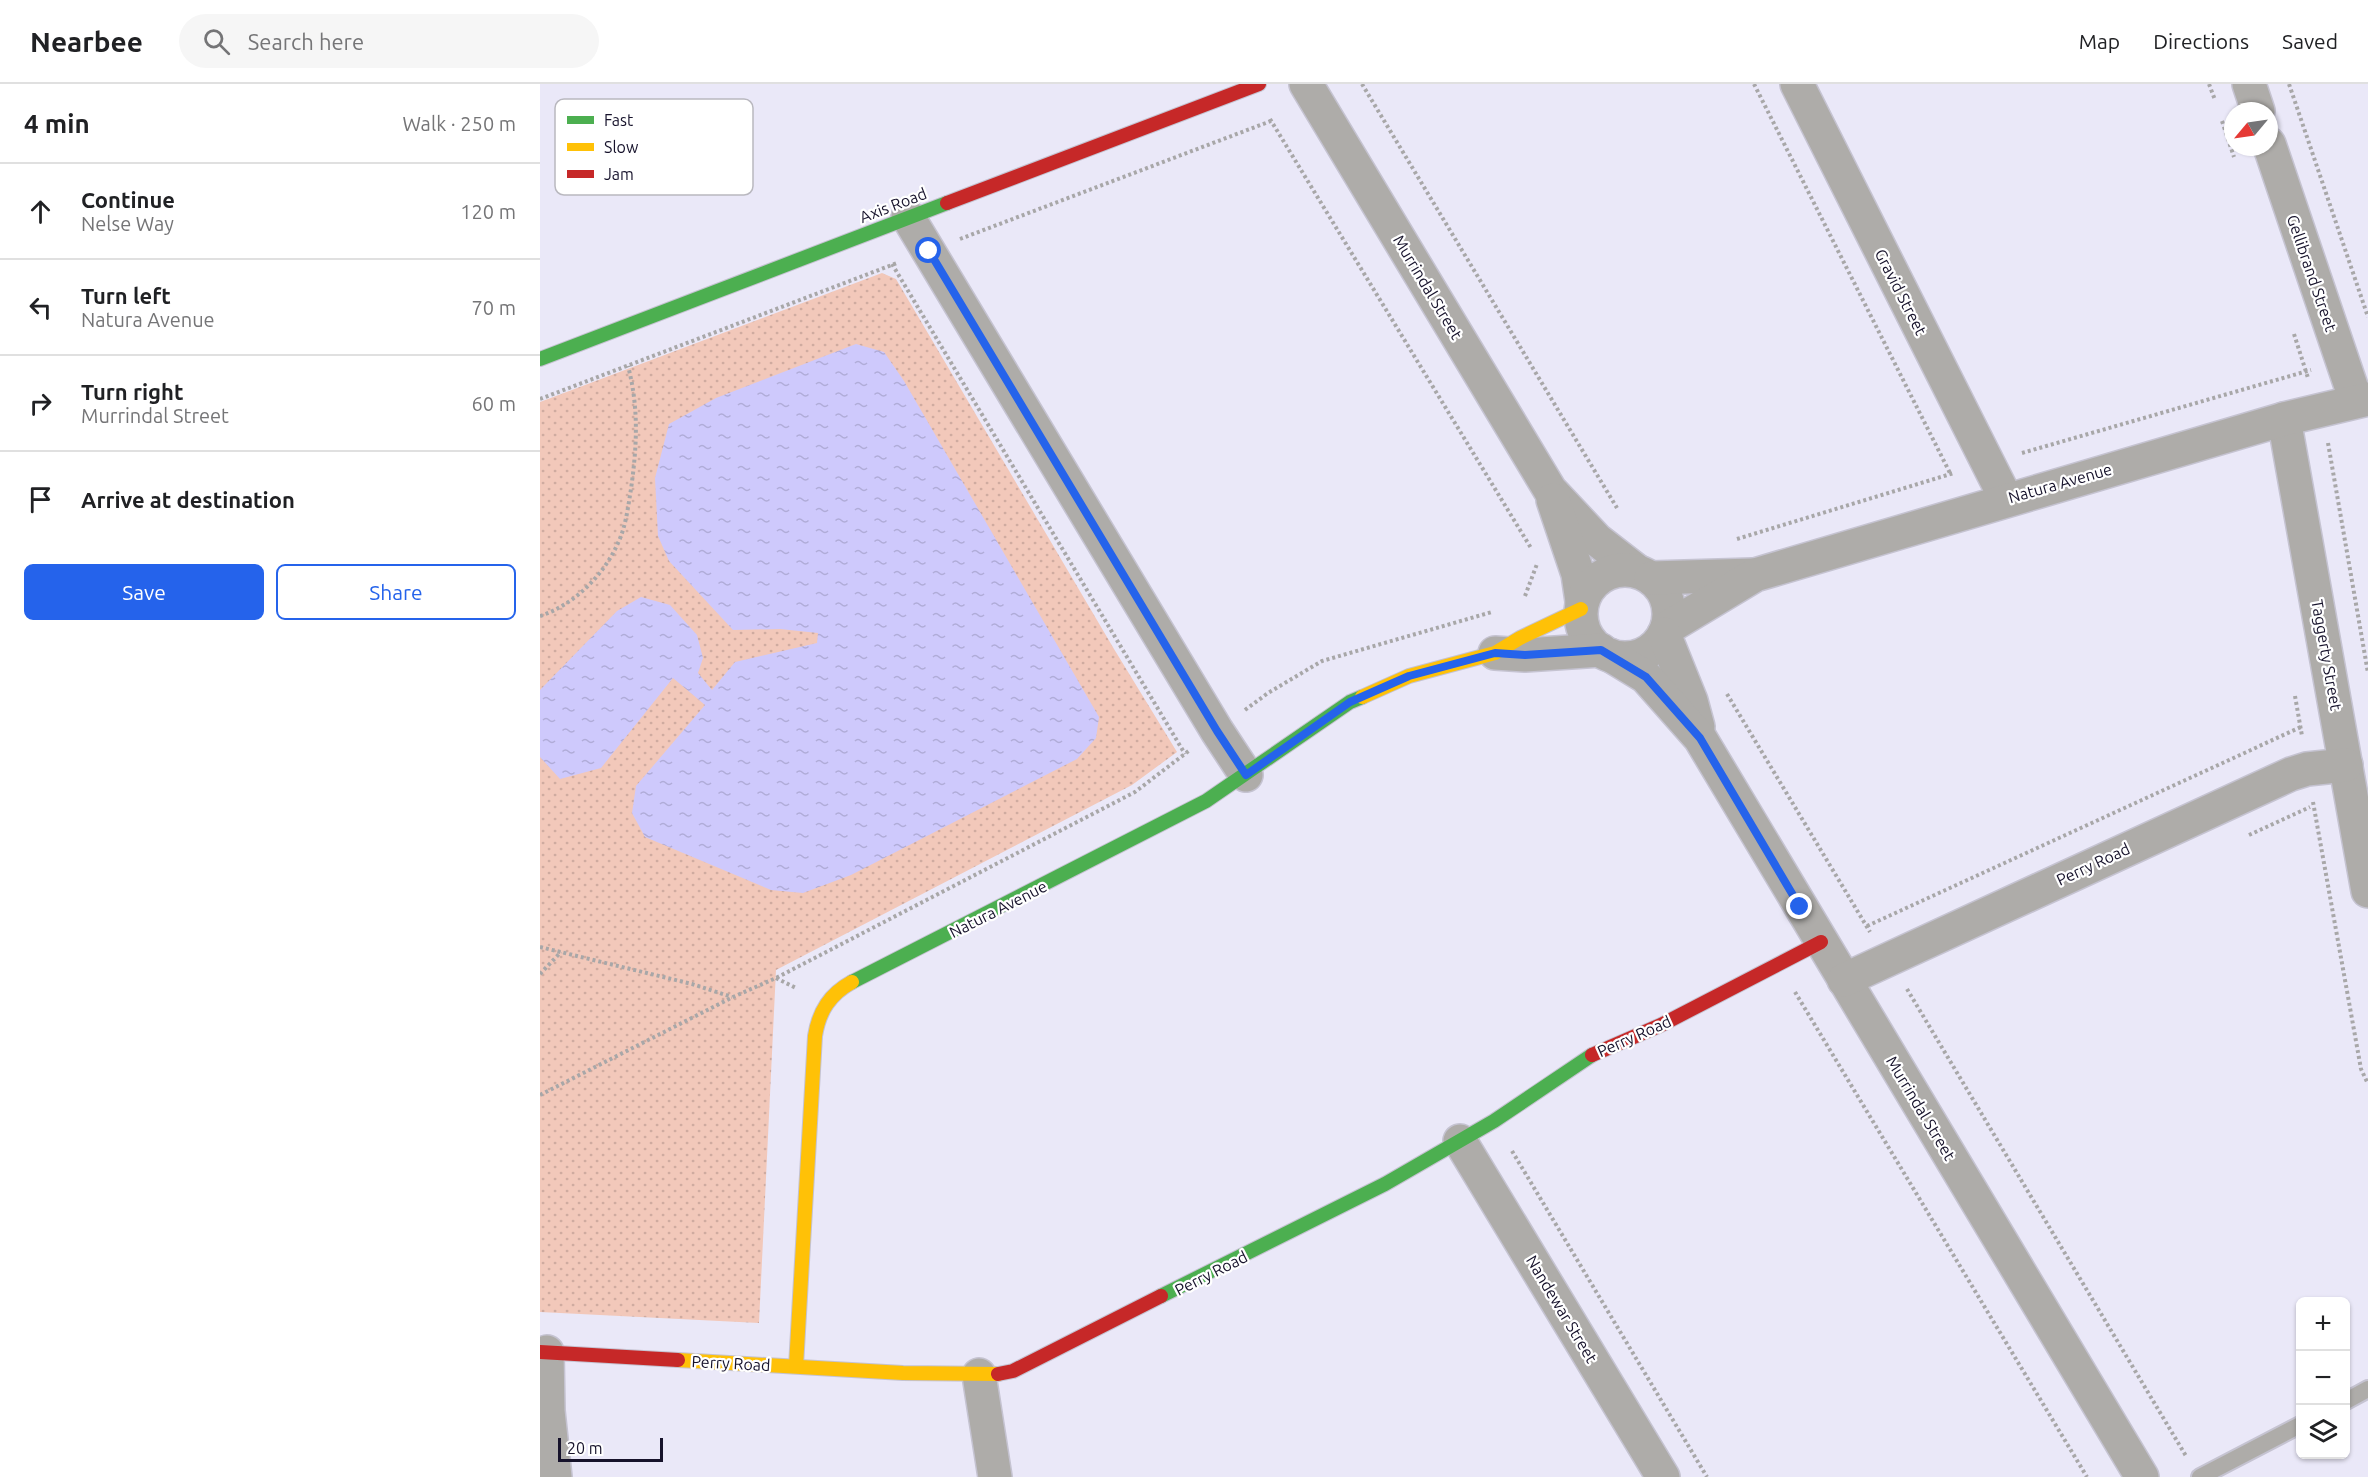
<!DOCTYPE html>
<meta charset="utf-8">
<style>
:root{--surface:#fff;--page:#f6f6f6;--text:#202124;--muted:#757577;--line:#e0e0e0;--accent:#2563eb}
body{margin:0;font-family:Ubuntu,sans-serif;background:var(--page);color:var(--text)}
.controls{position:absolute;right:18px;bottom:18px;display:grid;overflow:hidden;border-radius:9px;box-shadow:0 2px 4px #0004}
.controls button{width:54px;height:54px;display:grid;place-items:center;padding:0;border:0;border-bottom:2px solid var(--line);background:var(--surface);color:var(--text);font:30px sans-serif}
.compass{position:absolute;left:1684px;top:18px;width:54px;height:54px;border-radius:50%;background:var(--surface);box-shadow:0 2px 4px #0004;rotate:241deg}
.scale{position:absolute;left:18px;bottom:15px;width:105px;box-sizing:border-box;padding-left:6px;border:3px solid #16122b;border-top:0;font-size:16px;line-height:21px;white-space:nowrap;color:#16122b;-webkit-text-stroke:4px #fff;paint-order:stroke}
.stop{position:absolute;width:18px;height:18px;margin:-14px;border:4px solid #2563eb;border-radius:50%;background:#fff}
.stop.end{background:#2563eb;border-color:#fff;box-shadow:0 2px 6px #0008}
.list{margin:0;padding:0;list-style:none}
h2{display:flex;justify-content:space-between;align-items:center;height:78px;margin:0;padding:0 24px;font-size:26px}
h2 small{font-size:20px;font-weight:400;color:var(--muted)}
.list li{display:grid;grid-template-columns:39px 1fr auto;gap:18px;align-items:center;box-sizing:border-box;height:96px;padding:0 24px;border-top:2px solid var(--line)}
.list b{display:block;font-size:22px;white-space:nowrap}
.list p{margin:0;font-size:20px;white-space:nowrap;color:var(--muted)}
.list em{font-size:20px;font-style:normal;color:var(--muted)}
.actions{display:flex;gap:12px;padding:18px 24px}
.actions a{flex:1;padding:14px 0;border:2px solid var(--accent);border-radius:9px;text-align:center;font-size:21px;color:var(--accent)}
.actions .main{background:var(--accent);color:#fff}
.icon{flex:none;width:33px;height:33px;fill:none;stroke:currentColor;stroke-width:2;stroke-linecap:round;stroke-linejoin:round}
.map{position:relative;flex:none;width:1828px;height:1393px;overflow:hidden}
header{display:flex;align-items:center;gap:36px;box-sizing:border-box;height:84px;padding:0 30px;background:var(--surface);border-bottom:2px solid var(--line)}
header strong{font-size:28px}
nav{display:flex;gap:33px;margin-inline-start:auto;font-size:21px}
.search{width:420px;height:54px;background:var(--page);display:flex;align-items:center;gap:15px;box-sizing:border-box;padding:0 21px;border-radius:33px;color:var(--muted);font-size:22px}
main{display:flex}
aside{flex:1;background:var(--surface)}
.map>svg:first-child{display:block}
.green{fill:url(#green-dots)}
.water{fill:url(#water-ripples)}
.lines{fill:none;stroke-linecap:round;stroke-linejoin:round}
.lane-casing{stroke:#c5c3d1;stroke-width:20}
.street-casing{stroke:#c5c3d1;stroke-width:36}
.fast-casing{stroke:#c5c3d1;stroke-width:16}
.slow-casing{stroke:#c5c3d1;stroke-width:16}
.jam-casing{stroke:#c5c3d1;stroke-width:16}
.path{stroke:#a8a7a8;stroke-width:4;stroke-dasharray:3 3;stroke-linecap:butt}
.lane{stroke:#aeaca9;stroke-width:16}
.street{stroke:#aeaca9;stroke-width:33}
.fast{stroke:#4caf50;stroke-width:14}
.slow{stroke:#ffc107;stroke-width:14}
.jam{stroke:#c62828;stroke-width:14}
.route{stroke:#2563eb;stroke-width:8}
.labels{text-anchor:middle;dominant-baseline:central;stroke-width:4.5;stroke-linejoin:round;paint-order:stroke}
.street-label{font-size:16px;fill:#16122b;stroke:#fff}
.key{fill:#fff;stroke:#b9b8bf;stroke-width:1.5}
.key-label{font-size:16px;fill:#16122b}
</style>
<header>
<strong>Nearbee</strong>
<div class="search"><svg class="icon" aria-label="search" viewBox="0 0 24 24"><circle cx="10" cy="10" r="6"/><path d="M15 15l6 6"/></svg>Search here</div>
<nav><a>Map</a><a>Directions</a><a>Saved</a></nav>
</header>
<main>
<aside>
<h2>4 min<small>Walk · 250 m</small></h2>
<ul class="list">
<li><svg class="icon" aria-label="ahead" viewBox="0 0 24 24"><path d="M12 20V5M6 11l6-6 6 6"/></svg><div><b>Continue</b><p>Nelse Way</p></div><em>120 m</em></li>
<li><svg class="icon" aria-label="left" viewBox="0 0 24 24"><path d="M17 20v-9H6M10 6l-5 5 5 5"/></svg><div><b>Turn left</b><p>Natura Avenue</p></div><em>70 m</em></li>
<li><svg class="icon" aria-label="right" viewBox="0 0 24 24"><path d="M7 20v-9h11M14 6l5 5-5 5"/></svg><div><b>Turn right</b><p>Murrindal Street</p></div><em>60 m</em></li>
<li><svg class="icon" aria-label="arrive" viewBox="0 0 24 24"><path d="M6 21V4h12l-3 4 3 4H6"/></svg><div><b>Arrive at destination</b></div></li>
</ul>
<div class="actions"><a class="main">Save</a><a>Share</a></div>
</aside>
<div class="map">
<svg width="1828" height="1393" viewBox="0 0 1828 1393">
<defs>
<pattern id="green-dots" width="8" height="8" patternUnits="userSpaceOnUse" patternTransform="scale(1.5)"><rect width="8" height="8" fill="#f2c8ba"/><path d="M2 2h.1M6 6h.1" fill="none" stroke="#cfaba0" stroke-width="1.8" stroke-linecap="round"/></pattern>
<pattern id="water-ripples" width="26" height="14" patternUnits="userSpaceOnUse" patternTransform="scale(1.5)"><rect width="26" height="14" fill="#cec9fc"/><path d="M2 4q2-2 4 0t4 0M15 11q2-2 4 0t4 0" fill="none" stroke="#b0acd8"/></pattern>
</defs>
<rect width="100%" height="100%" fill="#eae8f8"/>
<path class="green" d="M 342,189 L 356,195 L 574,565 L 637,668 L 592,701 L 236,886 L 219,1239 L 0,1228 L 0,318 Z"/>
<path class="water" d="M 316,260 L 344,268 L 364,297 L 559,633 L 556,654 L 537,675 L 311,791 L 263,809 L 231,806 L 105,753 L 92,729 L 96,702 L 165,621 L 133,594 L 61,684 L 20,695 L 0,673 L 0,606 L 77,527 L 101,513 L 130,521 L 157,551 L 163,574 L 158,589 L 172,606 L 195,578 L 277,559 L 278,549 L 240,545 L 193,546 L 129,477 L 118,452 L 115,394 L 129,340 L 176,314 Z"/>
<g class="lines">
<g class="lane-casing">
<g id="lane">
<path d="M 1806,1317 L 1828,1305"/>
<path d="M 1660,1393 L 1760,1341"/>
</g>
</g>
<g class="street-casing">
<g id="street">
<path d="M 766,0 L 1010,406 L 1057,456 L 1097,487"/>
<path d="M 1257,0 L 1466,415"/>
<path d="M 1709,0 L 1718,27"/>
<path d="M 1729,60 L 1816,317"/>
<path d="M 368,133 L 677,647 L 706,691"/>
<path d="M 1744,335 L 1828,807"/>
<path d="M 1013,416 L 1038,490 L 1042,517"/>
<circle cx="1085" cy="530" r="44"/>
<path d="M 1111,494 L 1213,491"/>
<path d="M 1127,544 L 1215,491 L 1744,335 L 1828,315"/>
<path d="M 1124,550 L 1151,617 L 1158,643"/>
<path d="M 955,569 L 985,571 L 1061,566"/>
<path d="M 1070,571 L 1106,593 L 1160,654 L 1602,1393"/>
<path d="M 1304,896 L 1751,690 L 1767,685 L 1806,681"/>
<path d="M 920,1057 L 1123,1393"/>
<path d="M 7,1268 L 8,1327 L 15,1393"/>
<path d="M 439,1291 L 455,1393"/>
</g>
</g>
<g class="fast-casing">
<g id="fast">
<path d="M 0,275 L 407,119"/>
<path d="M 312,898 L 666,717 L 810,618 L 822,613"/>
<path d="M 621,1212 L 845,1100 L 954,1037 L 1052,971"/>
</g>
</g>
<g class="slow-casing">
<g id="slow">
<path d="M 822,613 L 869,592 L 955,569 L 980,554 L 1041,525"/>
<path d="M 138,1276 L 363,1289 L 458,1290"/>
<path d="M 256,1282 L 275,952 C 279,927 290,910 312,898"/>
</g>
</g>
<g class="jam-casing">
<g id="jam">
<path d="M 407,119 L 719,0"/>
<path d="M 1052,971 L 1121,941 L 1281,858"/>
<path d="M 0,1268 L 138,1276"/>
<path d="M 458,1290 L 473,1287 L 621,1212"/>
</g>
</g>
<g class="path">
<path d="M 822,0 L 1077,424"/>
<path d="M 1214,0 L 1411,391"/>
<path d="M 1669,0 L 1675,16"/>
<path d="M 1749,0 L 1828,233"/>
<path d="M 730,35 L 991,464"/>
<path d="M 1682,37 L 1694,73"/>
<path d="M 420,155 L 731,37"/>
<path d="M 352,180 L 645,670"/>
<path d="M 1754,250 L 1768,294"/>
<path d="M 0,315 L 357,179"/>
<path d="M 1788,359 L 1828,589"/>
<path d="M 1482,369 L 1771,286"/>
<path d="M 1197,455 L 1414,389"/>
<path d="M 985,512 L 997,480"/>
<path d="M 0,532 C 34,521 64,491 78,459 C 86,442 88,423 91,405 C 97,362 99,324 88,282"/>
<path d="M 1187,610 L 1330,848"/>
<path d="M 1755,612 L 1762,652"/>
<path d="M 705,626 L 728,609 L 782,577 L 952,528"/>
<path d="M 1773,718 L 1821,985 L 1828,1000"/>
<path d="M 1709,751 L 1770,723"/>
<path d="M 1327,842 L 1761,643"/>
<path d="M 0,863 L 152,900 L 192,913"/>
<path d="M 0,890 L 21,868"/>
<path d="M 236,894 L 256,904"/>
<path d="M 1367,905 L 1646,1372"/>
<path d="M 1255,908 L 1547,1393"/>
<path d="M 0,1011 L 193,913 L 236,894 L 595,708 L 650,666"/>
<path d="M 972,1067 L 1167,1393"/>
</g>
<use href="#lane" class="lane"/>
<use href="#street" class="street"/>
<use href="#fast" class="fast"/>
<use href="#slow" class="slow"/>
<use href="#jam" class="jam"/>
</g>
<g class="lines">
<path class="route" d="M 389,167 L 677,647 L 706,691 L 810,618 L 869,592 L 955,569 L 985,571 L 1061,566 L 1106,593 L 1160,654 L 1260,823"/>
</g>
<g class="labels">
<g class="street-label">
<text transform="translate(353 121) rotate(-21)">Axis Road</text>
<text transform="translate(1772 189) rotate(71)">Gellibrand Street</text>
<text transform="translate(888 203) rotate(59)">Murrindal Street</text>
<text transform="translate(1361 208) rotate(63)">Gravid Street</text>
<text transform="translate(1520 399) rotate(-16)">Natura Avenue</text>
<text transform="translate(1787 571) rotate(80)">Taggerty Street</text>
<text transform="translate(1553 780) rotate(-25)">Perry Road</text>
<text transform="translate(458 825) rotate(-27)">Natura Avenue</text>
<text transform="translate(1094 952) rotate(-24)">Perry Road</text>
<text transform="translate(1381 1024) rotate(59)">Murrindal Street</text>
<text transform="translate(671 1189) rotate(-27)">Perry Road</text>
<text transform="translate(1022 1225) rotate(59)">Nandewar Street</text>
<text transform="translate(191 1279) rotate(3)">Perry Road</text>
</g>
</g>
<rect x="15" y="15" width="198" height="96" rx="9" class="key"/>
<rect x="27" y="32" width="27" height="8" fill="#4caf50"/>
<rect x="27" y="59" width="27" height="8" fill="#ffc107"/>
<rect x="27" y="86" width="27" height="8" fill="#c62828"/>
<g class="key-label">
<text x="64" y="42">Fast</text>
<text x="64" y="69">Slow</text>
<text x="64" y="96">Jam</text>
</g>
</svg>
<div class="controls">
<button>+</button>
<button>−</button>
<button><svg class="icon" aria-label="layers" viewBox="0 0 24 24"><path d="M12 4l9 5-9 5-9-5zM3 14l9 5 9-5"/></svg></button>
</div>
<svg class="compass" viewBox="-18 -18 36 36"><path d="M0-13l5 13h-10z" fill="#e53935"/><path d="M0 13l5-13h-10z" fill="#757577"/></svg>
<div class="scale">20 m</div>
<div class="stop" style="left:389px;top:167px"></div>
<div class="stop end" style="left:1260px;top:823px"></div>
</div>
</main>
